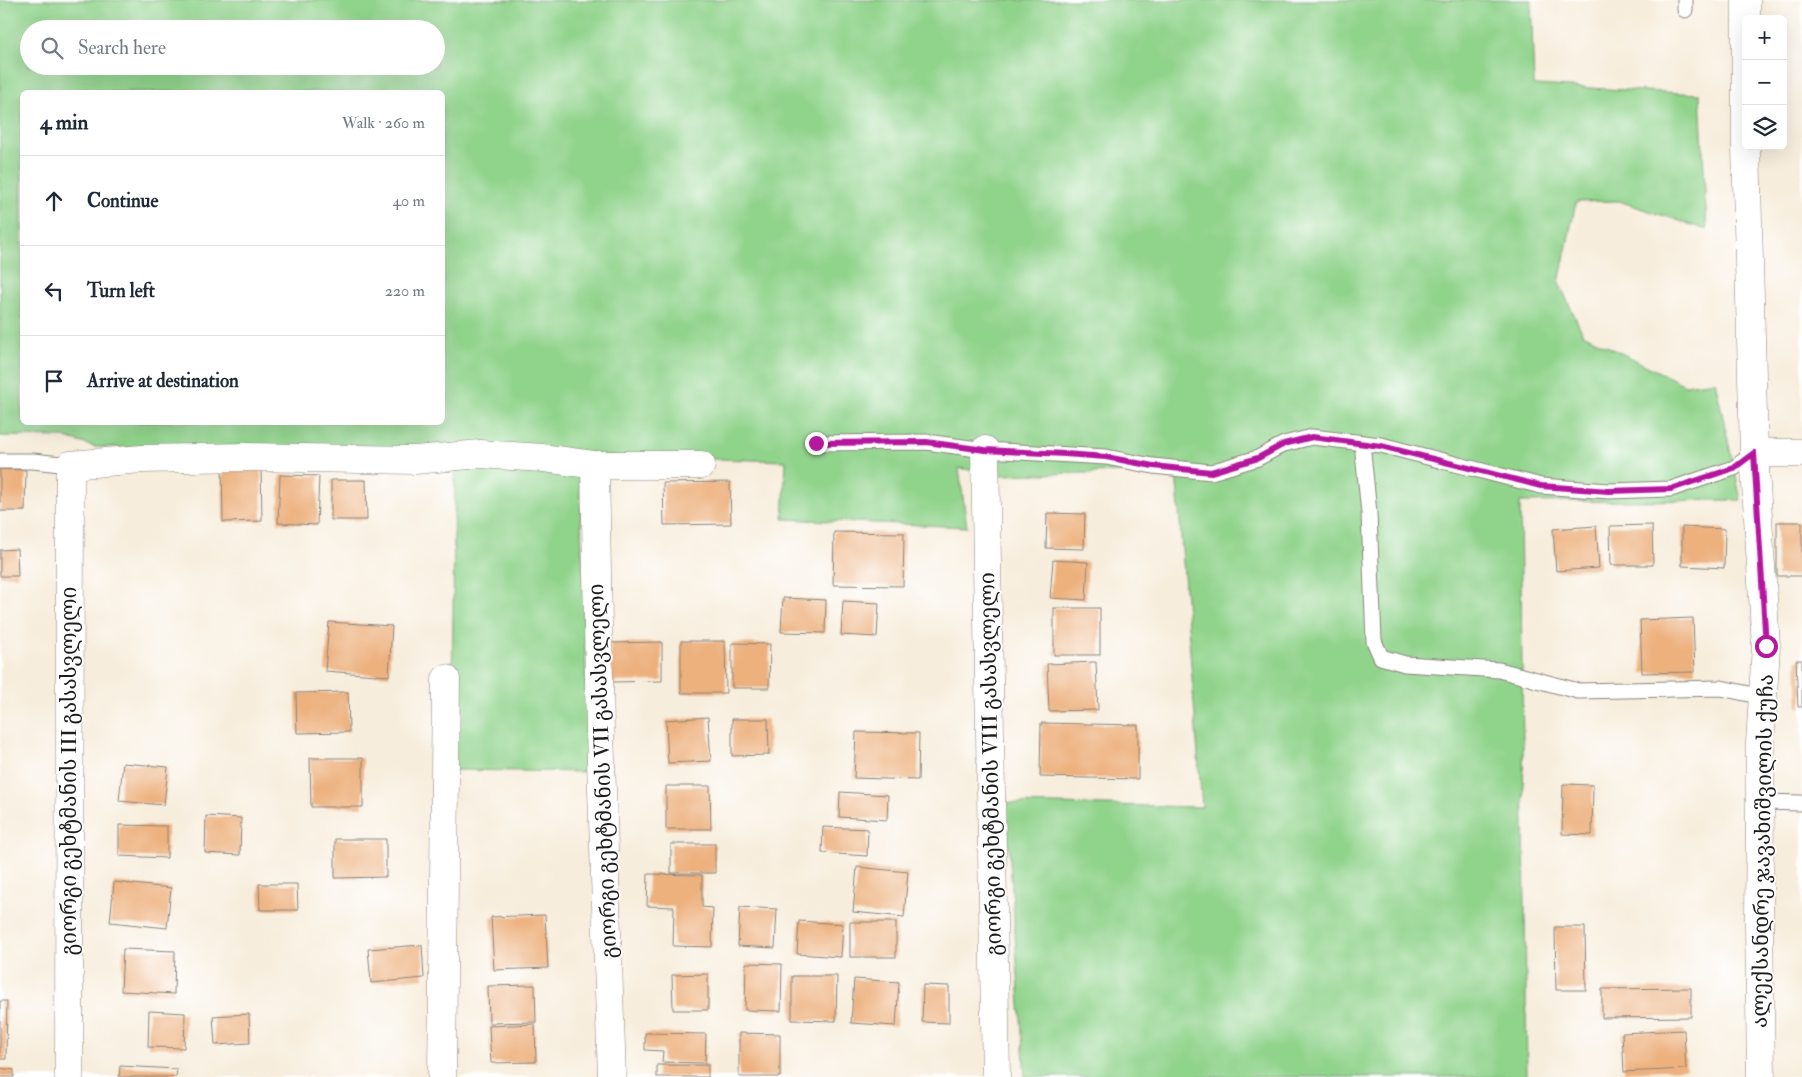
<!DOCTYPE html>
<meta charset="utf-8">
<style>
:root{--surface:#fff;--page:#f6f6f7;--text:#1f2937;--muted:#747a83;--line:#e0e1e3}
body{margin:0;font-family:"IM FELL Double Pica","Noto Serif Georgian",serif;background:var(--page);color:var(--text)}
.controls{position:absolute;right:15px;top:15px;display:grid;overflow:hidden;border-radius:8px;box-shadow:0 5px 20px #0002}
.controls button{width:45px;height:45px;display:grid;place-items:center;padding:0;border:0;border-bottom:1px solid var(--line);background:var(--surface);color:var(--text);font:25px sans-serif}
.stop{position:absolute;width:15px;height:15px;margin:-11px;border:4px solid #b5179e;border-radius:50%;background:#fff}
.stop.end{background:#b5179e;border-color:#fff;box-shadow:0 1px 5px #0008}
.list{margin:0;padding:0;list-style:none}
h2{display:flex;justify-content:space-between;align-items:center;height:65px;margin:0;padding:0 20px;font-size:21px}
h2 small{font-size:16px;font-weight:400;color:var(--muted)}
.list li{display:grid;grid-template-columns:32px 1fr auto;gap:15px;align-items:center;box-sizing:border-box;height:90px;padding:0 20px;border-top:1px solid var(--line)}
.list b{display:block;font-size:19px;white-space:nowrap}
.list em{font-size:16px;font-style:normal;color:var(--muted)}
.icon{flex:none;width:28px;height:28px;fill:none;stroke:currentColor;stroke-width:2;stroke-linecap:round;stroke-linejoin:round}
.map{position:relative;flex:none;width:1802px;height:1077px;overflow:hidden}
.search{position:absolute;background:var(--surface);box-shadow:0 5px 20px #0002;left:20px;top:20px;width:425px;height:55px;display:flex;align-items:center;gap:12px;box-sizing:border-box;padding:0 18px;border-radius:28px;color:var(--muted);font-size:19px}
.panel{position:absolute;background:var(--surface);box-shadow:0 5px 20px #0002;left:20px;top:90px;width:425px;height:335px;border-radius:8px}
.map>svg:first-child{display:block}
.green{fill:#90d38b;stroke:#567854;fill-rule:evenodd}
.building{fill:#edb17e}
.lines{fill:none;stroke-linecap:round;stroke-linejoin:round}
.lane-casing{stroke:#8a847c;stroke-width:17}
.street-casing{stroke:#8a847c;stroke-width:29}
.lane{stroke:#fff;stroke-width:15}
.street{stroke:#fff;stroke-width:28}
.route{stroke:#b5179e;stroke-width:6}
.labels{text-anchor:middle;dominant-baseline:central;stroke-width:4;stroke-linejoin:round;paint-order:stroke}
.street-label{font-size:21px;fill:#1c1c1c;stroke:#fff}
</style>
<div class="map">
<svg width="1802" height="1077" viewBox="0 0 1802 1077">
<rect width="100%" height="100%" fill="#fff"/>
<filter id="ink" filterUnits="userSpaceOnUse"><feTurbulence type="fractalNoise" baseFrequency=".02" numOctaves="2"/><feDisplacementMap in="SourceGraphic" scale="10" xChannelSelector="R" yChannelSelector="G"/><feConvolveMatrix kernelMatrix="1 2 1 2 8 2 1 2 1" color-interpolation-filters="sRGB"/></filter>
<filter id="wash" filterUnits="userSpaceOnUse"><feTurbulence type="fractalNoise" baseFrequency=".0096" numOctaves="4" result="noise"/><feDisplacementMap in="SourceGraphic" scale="20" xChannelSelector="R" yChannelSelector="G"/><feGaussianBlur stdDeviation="1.12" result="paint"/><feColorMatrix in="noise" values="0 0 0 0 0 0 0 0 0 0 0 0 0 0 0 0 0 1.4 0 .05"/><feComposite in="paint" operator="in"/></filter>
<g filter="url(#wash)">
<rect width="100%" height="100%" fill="#f7eddc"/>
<path class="green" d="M 0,0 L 1531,0 L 1534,85 L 1700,94 L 1707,230 L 1619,201 L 1576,202 L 1559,283 L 1583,334 L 1685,385 L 1715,381 L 1741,500 L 1520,502 L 1527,1077 L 1025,1077 L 1006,803 L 1202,807 L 1176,471 L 997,475 L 959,468 L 967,527 L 783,519 L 786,461 L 605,456 L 579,458 L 589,772 L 451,770 L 455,456 L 433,452 L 95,447 L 63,437 L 0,436 ZM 29,29 L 436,29 L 436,66 L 29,66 ZM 22,92 L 442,92 L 442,422 L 22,422 Z"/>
<g id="blocks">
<g class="building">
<path d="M 222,465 L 261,465 L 262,521 L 223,522 Z"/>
<path d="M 0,469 L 26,470 L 25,511 L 0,511 Z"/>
<path d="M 280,475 L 319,476 L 317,525 L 278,523 Z"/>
<path d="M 331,480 L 366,480 L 367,520 L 331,520 Z"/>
<path d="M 730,482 L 731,524 L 664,525 L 663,483 Z"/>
<path d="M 1047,513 L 1085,514 L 1084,549 L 1046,548 Z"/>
<rect x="1777" y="522" width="25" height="54"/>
<path d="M 1652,525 L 1653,565 L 1611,565 L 1610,526 Z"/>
<path d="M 1596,526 L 1599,568 L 1556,571 L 1553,529 Z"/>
<path d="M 1682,527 L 1725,529 L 1724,568 L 1682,566 Z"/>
<path d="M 834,532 L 904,533 L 903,586 L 833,585 Z"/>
<path d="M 17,549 L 18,576 L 0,576 L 0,550 Z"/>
<path d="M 1053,560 L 1088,562 L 1086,600 L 1050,598 Z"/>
<path d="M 783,598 L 826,600 L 825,633 L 781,632 Z"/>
<path d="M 843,601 L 879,603 L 877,637 L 841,635 Z"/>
<rect x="1054" y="608" width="46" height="47"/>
<path d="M 1693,618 L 1695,672 L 1642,673 L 1640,620 Z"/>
<path d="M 329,622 L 392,626 L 389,676 L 325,671 Z"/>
<path d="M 681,641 L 725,641 L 726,693 L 681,693 Z"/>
<path d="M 662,642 L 662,681 L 611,682 L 610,643 Z"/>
<path d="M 732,643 L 770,644 L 769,688 L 732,688 Z"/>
<path d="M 1796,660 L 1802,660 L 1802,707 L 1798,707 Z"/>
<path d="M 1096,662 L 1098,710 L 1049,711 L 1047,664 Z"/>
<path d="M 348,692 L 349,732 L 297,733 L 296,693 Z"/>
<path d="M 708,717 L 711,761 L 668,763 L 666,720 Z"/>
<path d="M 732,719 L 768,719 L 769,755 L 732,756 Z"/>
<path d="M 1041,723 L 1138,725 L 1138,779 L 1040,777 Z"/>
<path d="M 856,732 L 919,733 L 918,780 L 854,778 Z"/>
<path d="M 310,758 L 363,758 L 363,807 L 311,807 Z"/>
<path d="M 123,763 L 168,767 L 164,805 L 119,801 Z"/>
<path d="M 1563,784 L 1593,785 L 1592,835 L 1562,834 Z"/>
<path d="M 666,786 L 710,786 L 711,829 L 666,829 Z"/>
<path d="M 840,792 L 888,795 L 887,820 L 839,817 Z"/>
<path d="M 206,816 L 241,818 L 240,855 L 205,853 Z"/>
<path d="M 119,825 L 167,826 L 167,858 L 119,856 Z"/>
<path d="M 823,827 L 868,829 L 867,856 L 822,853 Z"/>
<path d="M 335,839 L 386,839 L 386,877 L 335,878 Z"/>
<rect x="671" y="844" width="44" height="29"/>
<path d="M 857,867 L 908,872 L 904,917 L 853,912 Z"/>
<path d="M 648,874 L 702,875 L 702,907 L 713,908 L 712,947 L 673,946 L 674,907 L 647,906 Z"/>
<path d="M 114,882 L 171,888 L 167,928 L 110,922 Z"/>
<path d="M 259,884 L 297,884 L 298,910 L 260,910 Z"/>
<path d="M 740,907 L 777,909 L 775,948 L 738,946 Z"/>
<path d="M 545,915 L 548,968 L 494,970 L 491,917 Z"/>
<path d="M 799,921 L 843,924 L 841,957 L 797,954 Z"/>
<rect x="850" y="922" width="46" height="35"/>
<path d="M 1555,927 L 1585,927 L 1586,990 L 1556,990 Z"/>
<path d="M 422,945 L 424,978 L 371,983 L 368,949 Z"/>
<path d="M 123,949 L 175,951 L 174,994 L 121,991 Z"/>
<path d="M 746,963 L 782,964 L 781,1011 L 745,1010 Z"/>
<path d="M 708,974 L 708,1010 L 673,1010 L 672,975 Z"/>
<path d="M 792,976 L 837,976 L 836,1021 L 792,1020 Z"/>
<path d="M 854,979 L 899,982 L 896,1026 L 851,1023 Z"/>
<path d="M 535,985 L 536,1022 L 489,1023 L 488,986 Z"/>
<path d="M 923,985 L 949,986 L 949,1023 L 922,1022 Z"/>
<path d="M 1691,988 L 1691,1017 L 1602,1018 L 1602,989 Z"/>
<path d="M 0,1001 L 7,1001 L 6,1059 L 0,1059 Z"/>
<path d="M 149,1011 L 185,1013 L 184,1048 L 148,1047 Z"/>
<path d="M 249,1014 L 250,1043 L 215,1045 L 213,1016 Z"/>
<path d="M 535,1024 L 536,1062 L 491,1063 L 489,1026 Z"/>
<path d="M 1684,1030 L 1686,1069 L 1624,1072 L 1622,1033 Z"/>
<path d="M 645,1033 L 706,1034 L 705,1063 L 662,1062 L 663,1051 L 645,1050 Z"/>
<path d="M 739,1033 L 780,1034 L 780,1077 L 739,1077 Z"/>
<rect x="657" y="1065" width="51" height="12"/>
<path d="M 120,1066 L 177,1069 L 176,1077 L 119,1077 Z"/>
<path d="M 0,1068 L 14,1070 L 14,1077 L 0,1077 Z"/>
</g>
</g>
</g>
<g filter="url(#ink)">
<use href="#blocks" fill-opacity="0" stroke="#8a847c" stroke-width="1"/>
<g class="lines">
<g class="lane-casing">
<g id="lane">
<path d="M 1685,0 L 1685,10"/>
<path d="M 816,443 L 926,442 L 985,450 L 1106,457 L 1153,466 L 1211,472 L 1258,458 L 1284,444 L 1312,437 L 1381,445 L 1541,486 L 1609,491 L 1671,489 L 1734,468 L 1754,453"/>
<path d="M 1362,443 L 1369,513 L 1374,641 L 1381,657 L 1405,664 L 1499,670 L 1578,691 L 1721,688 L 1763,697"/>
<path d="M 0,461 L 33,461 L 70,465"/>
<path d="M 1760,802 L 1802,803"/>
</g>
</g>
<g class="street-casing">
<g id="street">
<path d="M 1746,19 L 1746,0"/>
<path d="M 1746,23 L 1746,142"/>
<path d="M 1746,146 L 1754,453 L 1766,646 L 1760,744 L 1760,802 L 1759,920 L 1761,1077"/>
<path d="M 985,450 L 996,1077"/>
<path d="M 1754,453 L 1802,453"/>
<path d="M 595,465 L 600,733 L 612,1077"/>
<path d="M 69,1077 L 70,465 L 142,459 L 246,457 L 415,460 L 480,454 L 543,458 L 595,465 L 701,465"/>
<path d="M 442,1077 L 446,679"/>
</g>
</g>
<use href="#lane" class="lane"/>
<use href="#street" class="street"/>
</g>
</g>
<g class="lines" filter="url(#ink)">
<path class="route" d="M 816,443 L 926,442 L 985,450 L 1065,454 L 1106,457 L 1153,466 L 1211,472 L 1258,458 L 1284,444 L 1312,437 L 1381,446 L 1541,486 L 1609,491 L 1671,489 L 1734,468 L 1754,453 L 1766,646"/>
</g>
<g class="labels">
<g class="street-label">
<text transform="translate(991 764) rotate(-91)">გიორგი გეხტმანის VIII გასასვლელი</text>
<text transform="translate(69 771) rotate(-90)">გიორგი გეხტმანის III გასასვლელი</text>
<text transform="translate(603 771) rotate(-92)">გიორგი გეხტმანის VII გასასვლელი</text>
<text transform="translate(1763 851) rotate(-89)">ალექსანდრე ჯავახიშვილის ქუჩა</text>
</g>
</g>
</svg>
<div class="controls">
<button>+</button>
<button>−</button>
<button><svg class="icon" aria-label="layers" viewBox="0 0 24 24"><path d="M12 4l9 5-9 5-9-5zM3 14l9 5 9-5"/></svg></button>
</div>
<div class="stop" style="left:1766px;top:646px"></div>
<div class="stop end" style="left:816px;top:443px"></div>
<div class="search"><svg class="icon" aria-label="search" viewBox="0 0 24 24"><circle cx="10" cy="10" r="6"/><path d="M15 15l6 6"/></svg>Search here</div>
<section class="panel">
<h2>4 min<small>Walk · 260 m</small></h2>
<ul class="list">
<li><svg class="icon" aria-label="ahead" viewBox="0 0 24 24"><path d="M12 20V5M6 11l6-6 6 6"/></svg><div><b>Continue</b></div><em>40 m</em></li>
<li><svg class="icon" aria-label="left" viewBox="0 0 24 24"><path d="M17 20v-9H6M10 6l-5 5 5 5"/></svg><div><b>Turn left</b></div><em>220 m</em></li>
<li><svg class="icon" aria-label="arrive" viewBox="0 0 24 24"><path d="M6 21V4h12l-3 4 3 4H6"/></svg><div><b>Arrive at destination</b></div></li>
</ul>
</section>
</div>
